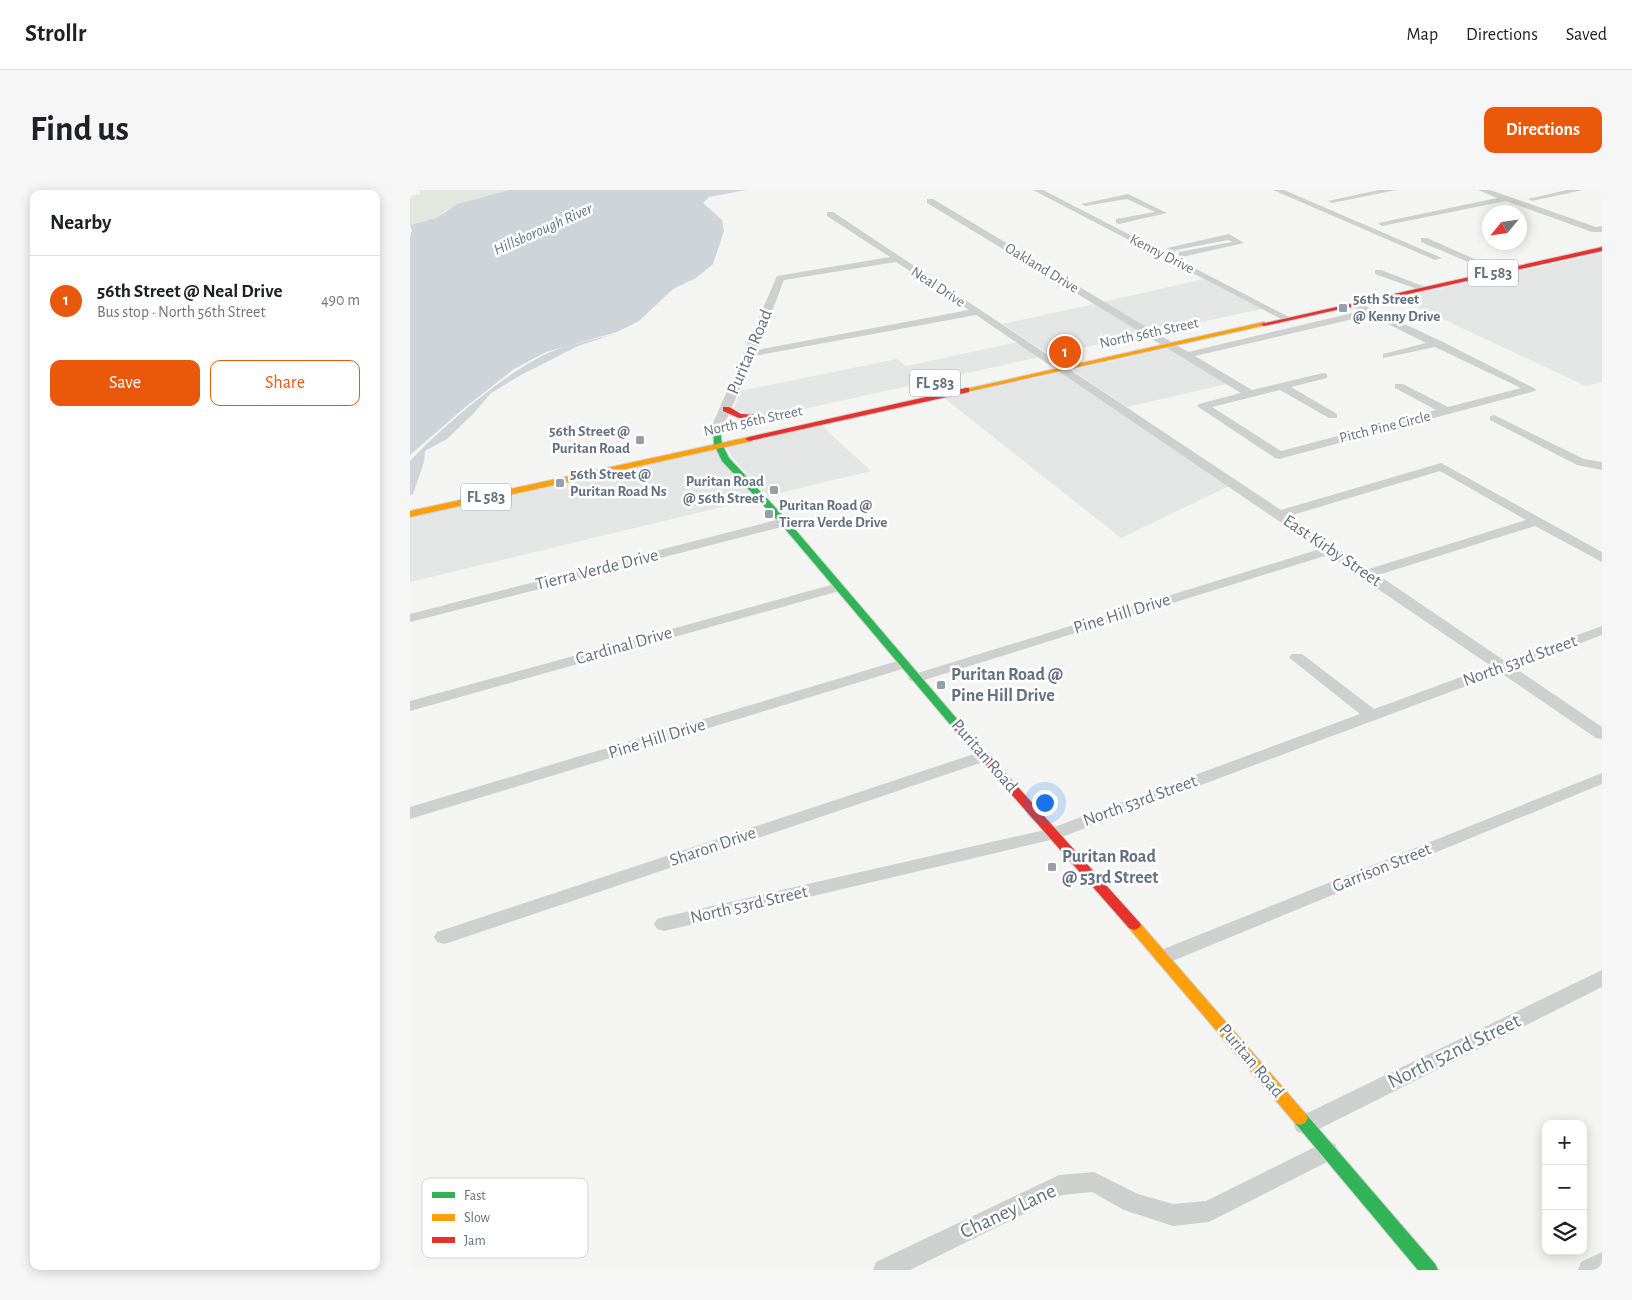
<!DOCTYPE html>
<meta charset="utf-8">
<style>
:root{--surface:#fff;--page:#f6f6f6;--text:#202124;--muted:#757577;--line:#e0e0e0;--accent:#ea580c}
body{margin:0;font-family:"Alegreya Sans",sans-serif;background:var(--page);color:var(--text)}
.controls{position:absolute;right:15px;bottom:15px;display:grid;overflow:hidden;border-radius:10px;box-shadow:0 2px 12px #0003}
.controls button{width:45px;height:45px;display:grid;place-items:center;padding:0;border:0;border-bottom:1px solid var(--line);background:var(--surface);color:var(--text);font:25px sans-serif}
.compass{position:absolute;left:1072px;top:15px;width:45px;height:45px;border-radius:50%;background:var(--surface);box-shadow:0 2px 12px #0003;rotate:241deg}
.you{position:absolute;left:634px;top:612px;width:18px;height:18px;margin:-12px;border:4px solid #fff;border-radius:50%;background:#1a73e8;box-shadow:0 0 0 8px #1a73e833}
.badge{display:grid;place-items:center;width:32px;height:32px;border-radius:50%;background:var(--accent);color:#fff;font-size:16px;font-weight:700}
.pin{position:absolute;translate:-50% -50%;border:2px solid #fff;box-shadow:0 1px 5px #0006}
.list{margin:0;padding:0;list-style:none}
h2{display:flex;justify-content:space-between;align-items:center;height:65px;margin:0;padding:0 20px;font-size:21px}
h2 small{font-size:16px;font-weight:400;color:var(--muted)}
.list li{display:grid;grid-template-columns:32px 1fr auto;gap:15px;align-items:center;box-sizing:border-box;height:90px;padding:0 20px;border-top:1px solid var(--line)}
.list b{display:block;font-size:19px;white-space:nowrap}
.list p{margin:0;font-size:16px;white-space:nowrap;color:var(--muted)}
.list em{font-size:16px;font-style:normal;color:var(--muted)}
.actions{display:flex;gap:10px;padding:15px 20px}
.actions a{flex:1;padding:11px 0;border:1px solid var(--accent);border-radius:10px;text-align:center;font-size:18px;color:var(--accent)}
.actions .main{background:var(--accent);color:#fff}
.icon{flex:none;width:28px;height:28px;fill:none;stroke:currentColor;stroke-width:2;stroke-linecap:round;stroke-linejoin:round}
.map{position:relative;flex:none;width:1192px;height:1080px;overflow:hidden;border-radius:10px}
header{display:flex;align-items:center;gap:30px;box-sizing:border-box;height:70px;padding:0 25px;background:var(--surface);border-bottom:1px solid var(--line)}
header strong{font-size:24px}
nav{display:flex;gap:28px;margin-inline-start:auto;font-size:18px}
.intro{display:flex;align-items:center;justify-content:space-between;box-sizing:border-box;height:120px;padding:0 30px}
h1{margin:0;font-size:35px}
.button{padding:12px 22px;border-radius:10px;background:var(--accent);color:#fff;font-size:18px;font-weight:700}
main{display:flex;gap:30px;padding:0 30px}
aside{flex:1;background:var(--surface);border-radius:10px;box-shadow:0 2px 12px #0003}
.map>svg:first-child{display:block}
.built{fill:#e4e5e5}
.green{fill:#e3e7e0}
.water{fill:#ced4d8}
.lines{fill:none;stroke-linecap:round;stroke-linejoin:round}
.fast-casing{stroke:#cfd1d1;stroke-width:2}
.slow-casing{stroke:#cfd1d1;stroke-width:2}
.jam-casing{stroke:#cfd1d1;stroke-width:2}
.street{fill:#cecfcf;fill-rule:evenodd}
.fast{fill:#30b455;fill-rule:evenodd}
.slow{fill:#ff9f0a;fill-rule:evenodd}
.jam{fill:#e5322d;fill-rule:evenodd}
.poi-dot{fill:#969faa;stroke:#fff;stroke-width:2}
.labels{text-anchor:middle;dominant-baseline:central;stroke-width:5;stroke-linejoin:round;paint-order:stroke}
.far-street-label{font-size:15px;fill:#637183;stroke:#fff}
.far-poi-label{font-size:15px;font-weight:bold;fill:#637183;stroke:#fff;text-anchor:start}
.far-water-label{font-size:16px;font-style:italic;fill:#637987;stroke:#fff}
.shield{fill:#fff;stroke:#929ca8;stroke-width:1}
.shield-label{font-size:16px;font-weight:bold;fill:#637183}
.street-label{font-size:18px;fill:#637183;stroke:#fff}
.poi-label{font-size:18px;font-weight:bold;fill:#637183;stroke:#fff;text-anchor:start}
.near-street-label{font-size:21px;fill:#637183;stroke:#fff}
.key{fill:#fff;stroke:#d0d4da;stroke-width:1}
.key-label{font-size:14px;fill:#637183}
</style>
<header>
<strong>Strollr</strong>
<nav><a>Map</a><a>Directions</a><a>Saved</a></nav>
</header>
<div class="intro"><h1>Find us</h1><a class="button">Directions</a></div>
<main>
<aside>
<h2>Nearby<small></small></h2>
<ul class="list">
<li><span class="badge">1</span><div><b>56th Street @ Neal Drive</b><p>Bus stop · North 56th Street</p></div><em>490 m</em></li>
</ul>
<div class="actions"><a class="main">Save</a><a>Share</a></div>
</aside>
<div class="map">
<svg width="1192" height="1080" viewBox="0 0 1192 1080">
<rect width="100%" height="100%" fill="#f4f4f2"/>
<g class="built">
<path d="M 1192,63 L 1192,192 L 1176,196 L 988,108 Z"/>
<path d="M 794,89 L 852,119 L 744,142 L 693,112 Z"/>
<path d="M 685,114 L 735,144 L 640,165 L 592,134 Z"/>
<path d="M 608,152 L 630,167 L 362,226 L 342,225 L 324,219 L 330,201 L 487,169 L 496,176 Z"/>
<path d="M 759,158 L 817,194 L 717,217 L 662,180 Z"/>
<path d="M 652,182 L 819,296 L 711,348 L 534,208 Z"/>
<path d="M 411,235 L 461,281 L 357,306 L 322,267 L 316,256 Z"/>
<path d="M 304,259 L 345,309 L 0,392 L 0,327 Z"/>
</g>
<path class="green" d="M 9,0 L 99,0 L 35,21 L 26,28 L 0,35 L 0,6 L 11,4 Z"/>
<g class="water">
<path d="M 99,0 L 336,0 L 299,7 L 293,13 L 312,30 L 314,41 L 303,74 L 286,88 L 263,99 L 229,131 L 207,142 L 136,162 L 104,179 L 53,219 L 0,265 L 0,46 L 2,41 L 0,35 L 26,28 L 48,14 Z"/>
<path d="M 204,144 L 168,156 L 111,185 L 81,203 L 63,224 L 37,249 L 15,261 L 14,272 L 3,304 L 0,305 L 0,271 C 33,236 95,183 138,163 C 159,154 183,150 204,144 Z"/>
</g>
<g class="lines">
<g class="fast-casing">
<g id="fast">
<path d="M 303,238 L 310,240 L 312,254 L 319,268 L 377,330 L 552,535 L 554,537 L 552,539 L 544,539 L 371,334 L 312,271 L 304,254 Z"/>
<path d="M 890,921 L 895,923 L 1025,1074 L 1028,1080 L 1008,1080 L 885,933 L 882,928 L 885,923 Z"/>
</g>
</g>
<g class="slow-casing">
<g id="slow">
<path d="M 854,132 L 857,134 L 856,135 L 556,202 L 552,200 Z"/>
<path d="M 339,247 L 343,249 L 342,251 L 0,327 L 0,321 Z"/>
<path d="M 724,730 L 729,732 L 895,923 L 898,928 L 895,933 L 890,935 L 885,933 L 719,738 L 717,735 L 719,732 Z"/>
</g>
</g>
<g class="jam-casing">
<g id="jam">
<path d="M 1192,57 L 1192,61 L 854,136 L 851,134 Z"/>
<path d="M 556,198 L 559,198 L 559,202 L 339,251 L 335,249 L 339,247 Z"/>
<path d="M 313,217 L 319,217 L 331,224 L 362,226 L 366,228 L 362,230 L 329,228 L 313,221 Z"/>
<path d="M 548,534 L 552,535 L 729,732 L 731,735 L 729,738 L 724,740 L 719,738 L 544,539 L 542,537 L 544,535 Z"/>
</g>
</g>
<g class="street">
<path d="M 623,0 L 633,0 L 881,128 L 873,130 Z"/>
<path d="M 863,0 L 874,0 L 1032,68 L 1025,70 Z"/>
<path d="M 969,0 L 986,0 L 922,13 L 918,11 Z"/>
<path d="M 1068,0 L 1080,0 L 1186,37 L 1192,36 L 1192,42 L 1182,42 L 1096,11 L 972,36 L 968,33 L 1087,8 Z"/>
<path d="M 1157,0 L 1173,0 L 1122,11 L 1118,9 Z"/>
<path d="M 718,4 L 757,23 L 709,34 L 706,33 L 706,29 L 745,22 L 717,9 L 675,16 L 671,14 Z"/>
<path d="M 517,9 L 523,9 L 778,162 L 951,121 L 941,116 L 941,112 L 944,111 L 1031,151 L 1126,199 L 1125,201 L 869,269 L 865,268 L 787,216 L 789,214 L 831,203 L 517,13 ZM 960,125 L 1016,153 L 973,164 L 973,168 L 1025,157 L 1111,198 L 1038,217 L 993,194 L 985,194 L 985,198 L 1026,220 L 871,261 L 802,217 L 870,200 L 919,228 L 927,228 L 927,224 L 881,197 L 917,188 L 917,184 L 913,183 L 842,200 L 785,166 Z"/>
<path d="M 417,22 L 423,22 L 871,320 L 1031,273 L 1192,362 L 1192,372 L 1125,336 L 968,385 L 1095,471 L 1192,436 L 1192,445 L 1105,478 L 1192,537 L 1192,549 L 1186,548 L 1091,483 L 649,648 L 254,741 L 247,739 L 244,734 L 247,729 L 254,727 L 639,639 L 950,524 L 882,470 L 879,467 L 882,464 L 892,464 L 964,519 L 1081,476 L 918,365 L 511,491 L 501,491 L 498,488 L 501,485 L 910,359 L 566,125 L 344,166 L 312,240 L 306,243 L 302,242 L 300,240 L 367,86 L 480,67 L 417,26 ZM 486,72 L 559,120 L 347,160 L 374,90 ZM 1030,281 L 1116,330 L 959,379 L 879,326 Z"/>
<path d="M 819,44 L 834,53 L 772,67 L 769,66 L 769,62 L 822,52 L 818,50 L 761,61 L 757,58 Z"/>
<path d="M 1011,48 L 1017,48 L 1078,75 L 1070,77 L 1011,52 Z"/>
<path d="M 965,80 L 971,80 L 1018,98 L 1010,100 L 965,84 Z"/>
<path d="M 1084,225 L 1174,269 L 1192,272 L 1192,280 L 1167,275 L 1080,230 L 1080,226 Z"/>
<path d="M 374,328 L 381,332 L 379,335 L 0,432 L 0,424 Z"/>
<path d="M 428,393 L 435,397 L 433,400 L 0,521 L 0,511 Z"/>
<path d="M 494,469 L 502,474 L 499,477 L 0,629 L 0,617 Z"/>
<path d="M 573,561 L 579,562 L 581,566 L 579,570 L 41,752 L 34,754 L 27,752 L 24,747 L 27,742 Z"/>
<path d="M 1192,583 L 1192,594 L 760,772 L 753,774 L 746,772 L 743,767 L 746,762 Z"/>
<path d="M 1192,780 L 1192,797 L 903,942 L 895,944 L 887,942 L 884,935 L 887,928 Z"/>
<path d="M 917,951 L 925,954 L 928,961 L 925,968 L 799,1032 L 763,1036 L 714,1020 L 682,1002 L 652,1005 L 500,1080 L 463,1080 L 466,1072 L 649,985 L 684,982 L 728,1004 L 763,1014 L 796,1011 Z"/>
<path d="M 1192,1062 L 1192,1080 L 1168,1080 L 1171,1072 Z"/>
</g>
<use href="#fast" class="fast"/>
<use href="#slow" class="slow"/>
<use href="#jam" class="jam"/>
</g>
<g class="poi-dot">
<rect x="928" y="113" width="10" height="10" rx="2.5"/>
<rect x="225" y="245" width="10" height="10" rx="2.5"/>
<rect x="145" y="288" width="10" height="10" rx="2.5"/>
<rect x="359" y="295" width="10" height="10" rx="2.5"/>
<rect x="354" y="319" width="10" height="10" rx="2.5"/>
<rect x="526" y="490" width="10" height="10" rx="2.5"/>
<rect x="637" y="672" width="10" height="10" rx="2.5"/>
</g>
<g class="labels">
<g class="far-street-label">
<text transform="translate(752 64) rotate(27)">Kenny Drive</text>
<text transform="translate(632 78) rotate(31)">Oakland Drive</text>
<text transform="translate(528 97) rotate(33)">Neal Drive</text>
<text transform="translate(739 143) rotate(-12)">North 56th Street</text>
<text transform="translate(343 231) rotate(-12)">North 56th Street</text>
<text transform="translate(975 237) rotate(-14)">Pitch Pine Circle</text>
</g>
<g class="far-poi-label">
<text x="943" y="109">56th Street<tspan x="943" dy="17">@ Kenny Drive</tspan></text>
<text x="220" y="241" text-anchor="end">56th Street @<tspan x="220" dy="17">Puritan Road</tspan></text>
<text x="160" y="284">56th Street @<tspan x="160" dy="17">Puritan Road Ns</tspan></text>
<text x="354" y="291" text-anchor="end">Puritan Road<tspan x="354" dy="17">@ 56th Street</tspan></text>
<text x="369" y="315">Puritan Road @<tspan x="369" dy="17">Tierra Verde Drive</tspan></text>
</g>
<g class="far-water-label">
<text transform="translate(133 39) rotate(-24)">Hillsborough River</text>
</g>
<g class="shield">
<rect x="1058" y="69.5" width="50" height="27" rx="4"/>
<rect x="500" y="179.5" width="50" height="27" rx="4"/>
<rect x="51" y="293.5" width="50" height="27" rx="4"/>
</g>
<g class="shield-label">
<text x="1083" y="83">FL 583</text>
<text x="525" y="193">FL 583</text>
<text x="76" y="307">FL 583</text>
</g>
<g class="street-label">
<text transform="translate(340 162) rotate(-67)">Puritan Road</text>
<text transform="translate(922 361) rotate(34)">East Kirby Street</text>
<text transform="translate(187 380) rotate(-14)">Tierra Verde Drive</text>
<text transform="translate(712 424) rotate(-17)">Pine Hill Drive</text>
<text transform="translate(214 456) rotate(-16)">Cardinal Drive</text>
<text transform="translate(1110 471) rotate(-20)">North 53rd Street</text>
<text transform="translate(247 549) rotate(-17)">Pine Hill Drive</text>
<text transform="translate(574 566) rotate(49)">Puritan Road</text>
<text transform="translate(730 611) rotate(-20)">North 53rd Street</text>
<text transform="translate(303 657) rotate(-19)">Sharon Drive</text>
<text transform="translate(972 678) rotate(-22)">Garrison Street</text>
<text transform="translate(339 715) rotate(-13)">North 53rd Street</text>
<text transform="translate(841 871) rotate(50)">Puritan Road</text>
</g>
<g class="poi-label">
<text x="541" y="485">Puritan Road @<tspan x="541" dy="21">Pine Hill Drive</tspan></text>
<text x="652" y="667">Puritan Road<tspan x="652" dy="21">@ 53rd Street</tspan></text>
</g>
<g class="near-street-label">
<text transform="translate(1044 861) rotate(-26)">North 52nd Street</text>
<text transform="translate(598 1021) rotate(-25)">Chaney Lane</text>
</g>
</g>
<rect x="12" y="988" width="166" height="80" rx="8" class="key"/>
<rect x="22" y="1002" width="23" height="6" fill="#30b455"/>
<rect x="22" y="1024" width="23" height="7" fill="#ff9f0a"/>
<rect x="22" y="1047" width="23" height="6" fill="#e5322d"/>
<g class="key-label">
<text x="54" y="1010">Fast</text>
<text x="54" y="1032">Slow</text>
<text x="54" y="1055">Jam</text>
</g>
</svg>
<div class="controls">
<button>+</button>
<button>−</button>
<button><svg class="icon" aria-label="layers" viewBox="0 0 24 24"><path d="M12 4l9 5-9 5-9-5zM3 14l9 5 9-5"/></svg></button>
</div>
<svg class="compass" viewBox="-18 -18 36 36"><path d="M0-13l5 13h-10z" fill="#e53935"/><path d="M0 13l5-13h-10z" fill="#757577"/></svg>
<div class="you"></div>
<div class="pin badge" style="left:655px;top:162px">1</div>
</div>
</main>
